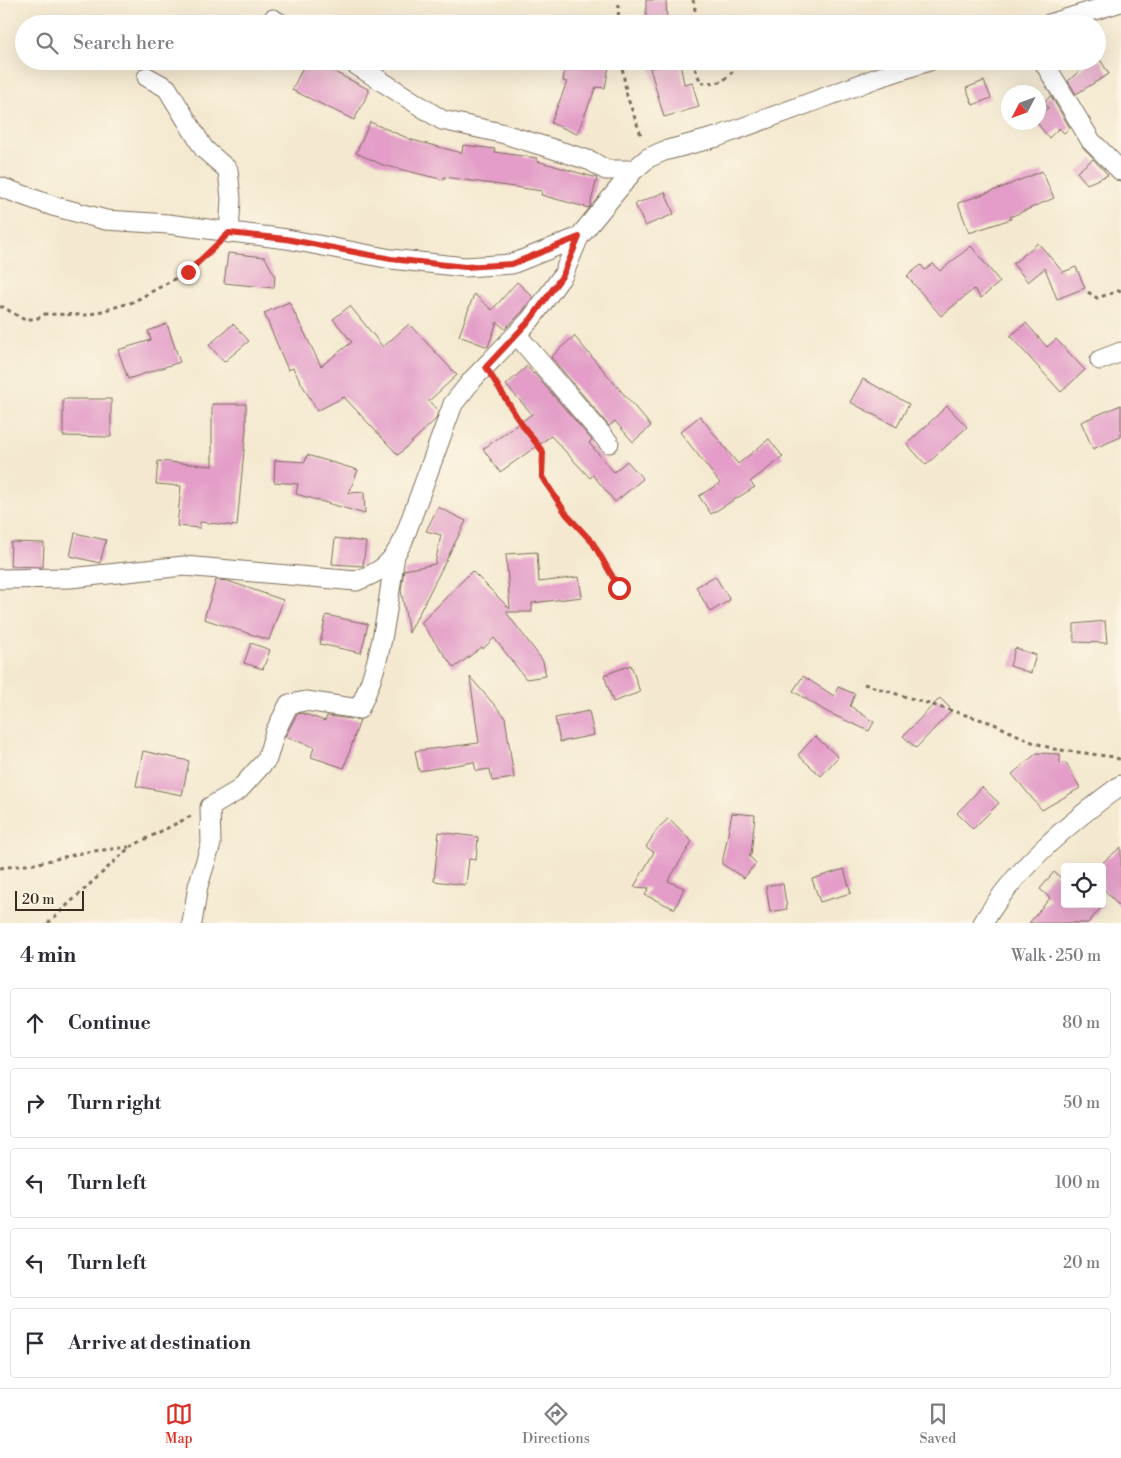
<!DOCTYPE html>
<meta charset="utf-8">
<style>
:root{--surface:#fff;--page:#f2f2f3;--text:#2b2b33;--muted:#7c7c81;--line:#e1e1e2;--accent:#d93025}
body{margin:0;font-family:"Libre Bodoni",serif;background:var(--page);color:var(--text)}
.controls{position:absolute;right:15px;bottom:15px;display:grid;overflow:hidden;border-radius:5px;box-shadow:0 5px 20px #0002}
.controls button{width:45px;height:45px;display:grid;place-items:center;padding:0;border:0;border-bottom:1px solid var(--line);background:var(--surface);color:var(--text);font:25px sans-serif}
.compass{position:absolute;left:1001px;top:85px;width:45px;height:45px;border-radius:50%;background:var(--surface);box-shadow:0 5px 20px #0002;rotate:229deg}
.scale{position:absolute;left:15px;bottom:12px;width:69px;box-sizing:border-box;padding-left:5px;border:2px solid #3b2a1e;border-top:0;font-size:14px;line-height:18px;white-space:nowrap;color:#3b2a1e;-webkit-text-stroke:4px #fcf5e5;paint-order:stroke}
.stop{position:absolute;width:15px;height:15px;margin:-11px;border:4px solid #d93025;border-radius:50%;background:#fff}
.stop.end{background:#d93025;border-color:#fff;box-shadow:0 1px 5px #0008}
.list{margin:0;padding:0;list-style:none}
h2{display:flex;justify-content:space-between;align-items:center;height:65px;margin:0;padding:0 20px;font-size:21px}
h2 small{font-size:16px;font-weight:400;color:var(--muted)}
.list li{display:grid;grid-template-columns:32px 1fr auto;gap:15px;align-items:center;box-sizing:border-box;height:70px;margin:0 10px 10px;padding:0 10px;border:1px solid var(--line);border-radius:5px}
.list b{display:block;font-size:19px;white-space:nowrap}
.list em{font-size:16px;font-style:normal;color:var(--muted)}
.icon{flex:none;width:28px;height:28px;fill:none;stroke:currentColor;stroke-width:2;stroke-linecap:round;stroke-linejoin:round}
.map{position:relative;flex:none;width:1121px;height:923px;overflow:hidden}
.search{position:absolute;background:var(--surface);box-shadow:0 5px 20px #0002;left:15px;right:15px;top:15px;height:55px;display:flex;align-items:center;gap:12px;box-sizing:border-box;padding:0 18px;border-radius:28px;color:var(--muted);font-size:19px}
.sheet{height:465px;background:var(--surface)}
nav{display:flex;justify-content:space-around;align-items:center;box-sizing:border-box;height:70px;border-top:1px solid var(--line);background:var(--surface);font-size:14px;color:var(--muted)}
nav a{display:grid;justify-items:center;gap:2px}
nav .on{color:var(--accent)}
.map>svg:first-child{display:block}
.building{fill:#e39dc8}
.lines{fill:none;stroke-linecap:round;stroke-linejoin:round}
.street-casing{stroke:#7c6d5c;stroke-width:21}
.path{stroke:#7c6d5c;stroke-width:3;stroke-dasharray:4 4;stroke-linecap:butt}
.street{stroke:#fff;stroke-width:19}
.route{stroke:#d93025;stroke-width:6}
</style>
<div class="map">
<svg width="1121" height="923" viewBox="0 0 1121 923">
<rect width="100%" height="100%" fill="#fcf5e5"/>
<filter id="ink" filterUnits="userSpaceOnUse"><feTurbulence type="fractalNoise" baseFrequency=".02" numOctaves="2"/><feDisplacementMap in="SourceGraphic" scale="10" xChannelSelector="R" yChannelSelector="G"/><feConvolveMatrix kernelMatrix="1 2 1 2 8 2 1 2 1" color-interpolation-filters="sRGB"/></filter>
<filter id="wash" filterUnits="userSpaceOnUse"><feTurbulence type="fractalNoise" baseFrequency=".0096" numOctaves="4" result="noise"/><feDisplacementMap in="SourceGraphic" scale="20" xChannelSelector="R" yChannelSelector="G"/><feGaussianBlur stdDeviation="1.12" result="paint"/><feColorMatrix in="noise" values="0 0 0 0 0 0 0 0 0 0 0 0 0 0 0 0 0 1.4 0 .05"/><feComposite in="paint" operator="in"/></filter>
<g filter="url(#wash)">
<rect width="100%" height="100%" fill="#f4e9d0"/>
<g id="blocks">
<g class="building">
<path d="M 646,0 L 666,0 L 667,24 L 646,24 Z"/>
<path d="M 306,61 L 313,61 L 370,90 L 354,120 L 292,90 Z"/>
<path d="M 566,61 L 610,61 L 605,88 L 596,87 L 577,134 L 551,123 L 567,82 L 563,81 Z"/>
<path d="M 1091,61 L 1101,61 L 1109,74 L 1076,94 L 1068,81 Z"/>
<path d="M 680,63 L 684,84 L 692,82 L 699,107 L 664,117 L 650,68 Z"/>
<path d="M 984,81 L 991,98 L 973,105 L 966,88 Z"/>
<path d="M 1051,96 L 1070,128 L 1064,133 L 1059,128 L 1049,138 L 1038,124 L 1038,116 L 1048,108 L 1044,102 Z"/>
<path d="M 370,122 L 412,140 L 462,153 L 463,145 L 495,149 L 494,152 L 537,158 L 537,161 L 597,178 L 590,206 L 589,208 L 541,195 L 542,191 L 444,177 L 444,180 L 383,165 L 356,153 Z"/>
<path d="M 1093,159 L 1108,175 L 1087,184 L 1077,172 Z"/>
<path d="M 1042,171 L 1054,198 L 1010,217 L 1011,219 L 969,233 L 958,203 L 1001,188 Z"/>
<path d="M 665,192 L 674,214 L 645,226 L 635,204 Z"/>
<path d="M 1038,243 L 1063,272 L 1076,267 L 1085,288 L 1057,299 L 1045,268 L 1028,282 L 1013,264 Z"/>
<path d="M 971,246 L 1000,282 L 981,298 L 974,289 L 941,316 L 907,276 L 921,265 L 925,270 L 933,264 L 940,271 Z"/>
<path d="M 228,253 L 265,257 L 275,276 L 274,288 L 224,283 Z"/>
<path d="M 517,282 L 533,297 L 522,312 L 505,329 L 497,322 L 488,347 L 459,336 L 474,294 L 492,310 Z"/>
<path d="M 289,302 L 321,366 L 352,342 L 333,319 L 350,306 L 383,347 L 409,324 L 457,375 L 429,401 L 438,411 L 436,419 L 398,455 L 344,397 L 317,411 L 293,368 L 288,370 L 264,313 Z"/>
<path d="M 1026,323 L 1047,347 L 1056,339 L 1085,370 L 1061,392 L 1010,336 Z"/>
<path d="M 167,324 L 180,362 L 128,379 L 118,350 L 151,340 L 148,331 Z"/>
<path d="M 233,324 L 249,341 L 224,362 L 209,345 Z"/>
<path d="M 574,336 L 651,426 L 633,442 L 615,421 L 609,426 L 551,357 Z"/>
<path d="M 527,366 L 533,374 L 534,373 L 592,440 L 589,443 L 614,472 L 627,461 L 643,479 L 615,502 L 593,475 L 590,478 L 551,436 L 500,472 L 483,449 L 532,414 L 506,385 Z"/>
<path d="M 863,379 L 909,404 L 897,427 L 850,402 Z"/>
<path d="M 63,399 L 111,399 L 111,437 L 63,436 Z"/>
<path d="M 212,404 L 246,404 L 246,429 L 237,526 L 200,522 L 200,528 L 177,526 L 181,486 L 156,484 L 158,461 L 212,466 Z"/>
<path d="M 1121,405 L 1121,437 L 1093,449 L 1081,422 Z"/>
<path d="M 947,406 L 967,427 L 926,465 L 907,444 Z"/>
<path d="M 700,416 L 738,464 L 769,439 L 783,457 L 750,482 L 755,487 L 711,514 L 699,496 L 720,483 L 680,432 Z"/>
<path d="M 307,455 L 358,470 L 349,493 L 364,492 L 365,514 L 296,494 L 298,484 L 274,482 L 275,460 L 305,462 Z"/>
<path d="M 438,507 L 466,521 L 409,633 L 401,590 L 404,570 L 435,564 L 441,535 L 426,531 Z"/>
<path d="M 75,533 L 106,540 L 100,563 L 70,556 Z"/>
<path d="M 335,538 L 366,542 L 363,566 L 332,564 Z"/>
<path d="M 11,542 L 44,543 L 43,567 L 10,566 Z"/>
<path d="M 537,552 L 539,582 L 579,577 L 582,597 L 532,603 L 532,612 L 506,612 L 543,661 L 546,676 L 526,679 L 494,638 L 483,649 L 482,647 L 454,668 L 421,623 L 472,571 L 510,609 L 506,554 Z"/>
<path d="M 715,576 L 730,600 L 710,612 L 696,587 Z"/>
<path d="M 216,580 L 228,581 L 283,600 L 269,640 L 204,619 Z"/>
<path d="M 326,615 L 368,624 L 361,653 L 320,644 Z"/>
<path d="M 1105,621 L 1107,643 L 1074,642 L 1074,624 Z"/>
<path d="M 251,643 L 270,650 L 263,669 L 244,663 Z"/>
<path d="M 1015,648 L 1036,655 L 1031,673 L 1010,666 Z"/>
<path d="M 631,665 L 640,692 L 613,702 L 604,675 Z"/>
<path d="M 803,676 L 834,696 L 838,687 L 855,694 L 850,706 L 874,722 L 869,731 L 827,712 L 793,691 Z"/>
<path d="M 470,677 L 505,717 L 514,778 L 492,781 L 490,769 L 476,771 L 474,762 L 419,771 L 415,751 L 479,743 Z"/>
<path d="M 940,698 L 952,710 L 916,748 L 903,736 Z"/>
<path d="M 589,711 L 594,735 L 560,742 L 555,718 Z"/>
<path d="M 302,713 L 325,721 L 327,716 L 360,720 L 344,768 L 311,757 L 314,747 L 285,737 L 297,714 Z"/>
<path d="M 815,736 L 838,757 L 821,776 L 798,755 Z"/>
<path d="M 143,751 L 189,761 L 182,795 L 136,786 Z"/>
<path d="M 1037,753 L 1060,754 L 1060,764 L 1066,763 L 1080,788 L 1042,810 L 1012,774 Z"/>
<path d="M 982,787 L 999,803 L 973,829 L 957,813 Z"/>
<path d="M 732,813 L 755,815 L 751,855 L 748,855 L 756,863 L 744,878 L 722,864 Z"/>
<path d="M 669,818 L 692,842 L 668,881 L 684,888 L 675,909 L 645,895 L 649,888 L 634,887 L 654,852 L 646,847 L 658,828 Z"/>
<path d="M 439,832 L 478,837 L 476,860 L 469,859 L 466,885 L 434,881 Z"/>
<path d="M 1121,847 L 1121,908 L 1102,887 L 1102,863 Z"/>
<path d="M 844,869 L 851,893 L 820,902 L 812,879 Z"/>
<path d="M 1054,872 L 1065,881 L 1065,904 L 1104,904 L 1088,923 L 1029,923 L 1050,898 L 1040,889 Z"/>
<path d="M 775,884 L 783,884 L 787,909 L 770,912 L 766,886 Z"/>
</g>
</g>
</g>
<g filter="url(#ink)">
<use href="#blocks" fill-opacity="0" stroke="#7c6d5c" stroke-width="1"/>
<g class="lines">
<g class="street-casing">
<g id="street">
<path d="M 273,19 L 281,24"/>
<path d="M 1049,24 L 1121,2"/>
<path d="M 350,61 L 442,120 L 501,133 L 563,152 L 591,161 L 606,170 L 634,170"/>
<path d="M 1043,61 L 1091,141 L 1121,171"/>
<path d="M 147,77 L 167,88 L 204,149 L 228,170 L 231,199 L 229,233"/>
<path d="M 0,187 L 53,206 L 106,220 L 168,224 L 287,239 L 391,259 L 465,267 L 512,264 L 579,237"/>
<path d="M 517,335 L 609,443"/>
<path d="M 1100,360 L 1121,352"/>
<path d="M 0,579 L 70,578 L 184,566 L 356,581 C 381,572 390,565 403,541 L 453,404 L 473,379 L 531,319 L 563,275 L 579,237 L 634,170 L 648,158 L 664,151 L 717,137 L 877,78 L 929,61"/>
<path d="M 192,923 L 198,886 L 211,844 L 210,807 L 239,790 L 267,759 L 275,732 L 289,704 L 306,701 L 359,709 C 383,661 387,608 395,555"/>
<path d="M 983,923 C 1016,867 1069,823 1121,785"/>
</g>
</g>
<g class="path">
<path d="M 618,24 L 619,0"/>
<path d="M 687,24 L 692,20 L 695,9 L 693,0"/>
<path d="M 621,61 L 627,96 L 642,138"/>
<path d="M 692,61 L 701,83 L 722,82 L 738,66 L 740,61"/>
<path d="M 1088,292 L 1097,298 L 1121,290"/>
<path d="M 0,307 L 3,307 L 23,319 L 36,319 L 45,314 L 88,315 L 133,302 L 187,272 L 211,250"/>
<path d="M 496,385 L 520,422 L 543,452 L 542,477 L 567,515 L 593,543 L 619,587"/>
<path d="M 864,684 L 992,723 L 1032,742 L 1054,749 L 1114,757 L 1121,760"/>
<path d="M 0,868 L 34,864 L 86,852 L 129,847"/>
<path d="M 48,923 L 130,847 L 191,816"/>
</g>
<use href="#street" class="street"/>
</g>
</g>
<g class="lines" filter="url(#ink)">
<path class="route" d="M 188,272 L 229,233 L 286,239 L 391,259 L 465,267 L 512,264 L 579,237 L 563,275 L 531,319 L 486,367 L 520,422 L 543,452 L 542,477 L 567,515 L 593,543 L 619,588"/>
</g>
</svg>
<div class="controls">
<button><svg class="icon" aria-label="locate" viewBox="0 0 24 24"><circle cx="12" cy="12" r="6"/><path d="M12 2v4M12 18v4M2 12h4M18 12h4"/></svg></button>
</div>
<svg class="compass" viewBox="-18 -18 36 36"><path d="M0-13l5 13h-10z" fill="#e53935"/><path d="M0 13l5-13h-10z" fill="#7c7c81"/></svg>
<div class="scale">20 m</div>
<div class="stop" style="left:619px;top:588px"></div>
<div class="stop end" style="left:188px;top:272px"></div>
<div class="search"><svg class="icon" aria-label="search" viewBox="0 0 24 24"><circle cx="10" cy="10" r="6"/><path d="M15 15l6 6"/></svg>Search here</div>
</div>
<section class="sheet">
<h2>4 min<small>Walk · 250 m</small></h2>
<ul class="list">
<li><svg class="icon" aria-label="ahead" viewBox="0 0 24 24"><path d="M12 20V5M6 11l6-6 6 6"/></svg><div><b>Continue</b></div><em>80 m</em></li>
<li><svg class="icon" aria-label="right" viewBox="0 0 24 24"><path d="M7 20v-9h11M14 6l5 5-5 5"/></svg><div><b>Turn right</b></div><em>50 m</em></li>
<li><svg class="icon" aria-label="left" viewBox="0 0 24 24"><path d="M17 20v-9H6M10 6l-5 5 5 5"/></svg><div><b>Turn left</b></div><em>100 m</em></li>
<li><svg class="icon" aria-label="left" viewBox="0 0 24 24"><path d="M17 20v-9H6M10 6l-5 5 5 5"/></svg><div><b>Turn left</b></div><em>20 m</em></li>
<li><svg class="icon" aria-label="arrive" viewBox="0 0 24 24"><path d="M6 21V4h12l-3 4 3 4H6"/></svg><div><b>Arrive at destination</b></div></li>
</ul>
</section>
<nav>
<a class="on"><svg class="icon" aria-label="map" viewBox="0 0 24 24"><path d="M3 6l6-2 6 2 6-2v14l-6 2-6-2-6 2zM9 4v14M15 6v14"/></svg>Map</a>
<a><svg class="icon" aria-label="directions" viewBox="0 0 24 24"><path d="M12 3l9 9-9 9-9-9zM9 14v-3h6M13 9l2 2-2 2"/></svg>Directions</a>
<a><svg class="icon" aria-label="saved" viewBox="0 0 24 24"><path d="M7 4h10v16l-5-4-5 4z"/></svg>Saved</a>
</nav>
